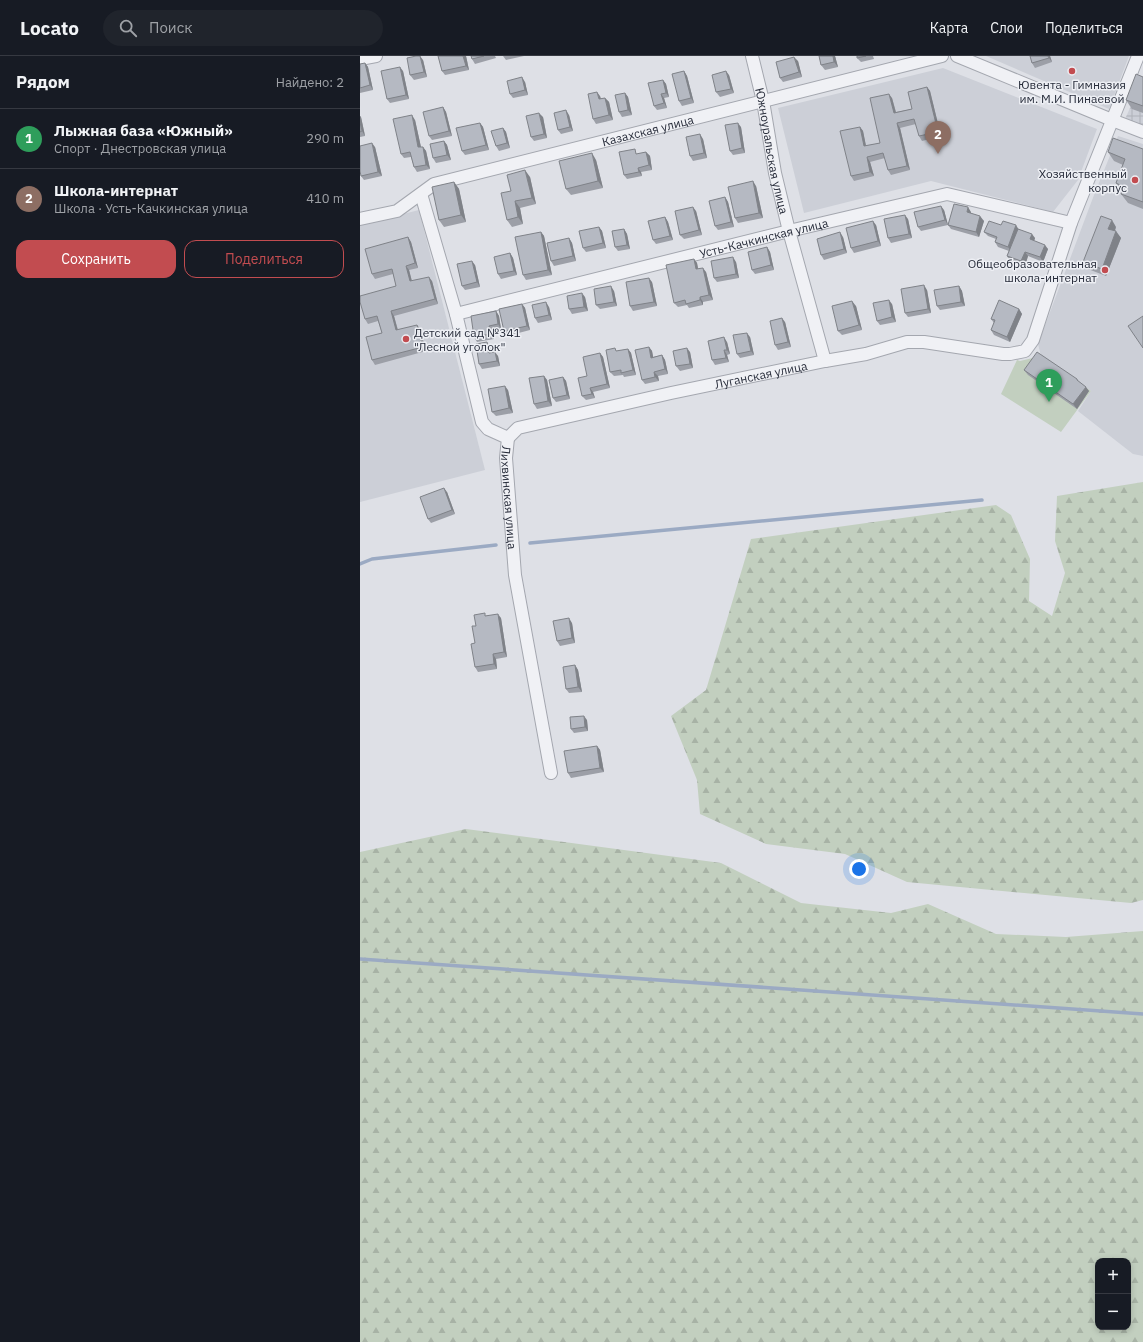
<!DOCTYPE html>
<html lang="ru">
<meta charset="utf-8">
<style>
:root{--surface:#171b24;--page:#20242c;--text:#f1f3f6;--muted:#9ea1a6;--line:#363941;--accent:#c24c50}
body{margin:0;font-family:"IBM Plex Sans",sans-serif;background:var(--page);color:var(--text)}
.controls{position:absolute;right:12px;bottom:12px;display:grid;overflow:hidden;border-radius:8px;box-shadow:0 2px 6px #0003}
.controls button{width:36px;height:36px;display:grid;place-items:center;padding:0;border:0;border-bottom:1px solid var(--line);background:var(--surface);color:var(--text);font:20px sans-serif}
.you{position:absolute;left:499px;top:813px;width:14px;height:14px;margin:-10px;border:3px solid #fff;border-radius:50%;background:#1a73e8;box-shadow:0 0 0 6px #1a73e833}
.badge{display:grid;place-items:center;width:26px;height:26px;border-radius:50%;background:var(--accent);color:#fff;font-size:13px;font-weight:700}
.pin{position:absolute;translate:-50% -33px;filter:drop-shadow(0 1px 2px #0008)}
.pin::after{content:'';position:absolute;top:21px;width:14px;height:12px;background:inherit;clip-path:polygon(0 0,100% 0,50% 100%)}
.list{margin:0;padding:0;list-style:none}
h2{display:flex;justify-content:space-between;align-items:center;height:52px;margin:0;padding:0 16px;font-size:17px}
h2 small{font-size:13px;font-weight:400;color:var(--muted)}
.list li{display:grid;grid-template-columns:26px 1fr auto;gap:12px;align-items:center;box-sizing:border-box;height:60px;padding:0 16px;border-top:1px solid var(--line)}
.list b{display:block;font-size:15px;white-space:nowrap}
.list p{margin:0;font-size:13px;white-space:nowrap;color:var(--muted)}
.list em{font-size:13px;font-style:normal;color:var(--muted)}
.actions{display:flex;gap:8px;padding:12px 16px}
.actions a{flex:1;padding:9px 0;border:1px solid var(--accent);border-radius:12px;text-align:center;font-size:14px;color:var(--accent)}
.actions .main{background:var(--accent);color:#fff}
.icon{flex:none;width:22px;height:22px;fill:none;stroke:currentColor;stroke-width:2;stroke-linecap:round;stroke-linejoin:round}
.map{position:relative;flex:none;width:783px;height:1286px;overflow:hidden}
header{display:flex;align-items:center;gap:24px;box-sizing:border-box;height:56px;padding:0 20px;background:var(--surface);border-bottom:1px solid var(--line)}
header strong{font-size:19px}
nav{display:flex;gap:22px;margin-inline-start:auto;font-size:14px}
.search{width:280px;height:36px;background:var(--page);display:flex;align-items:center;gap:10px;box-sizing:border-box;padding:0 14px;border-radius:22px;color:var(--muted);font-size:15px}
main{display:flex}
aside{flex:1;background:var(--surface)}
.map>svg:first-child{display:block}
.built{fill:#cccfd7}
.industrial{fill:url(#industrial-grid)}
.green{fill:#c2cfbf}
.forest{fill:url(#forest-firs);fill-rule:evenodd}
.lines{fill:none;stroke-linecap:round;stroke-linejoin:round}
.stream{stroke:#9baac3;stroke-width:3.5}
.minor-casing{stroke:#a4a7af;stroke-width:14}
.minor{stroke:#f0f1f5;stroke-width:12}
.wall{fill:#9c9fa7}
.shaded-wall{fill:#7f8288}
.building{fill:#b5b9c2;stroke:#7f8288}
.poi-dot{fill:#c24c50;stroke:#edeff4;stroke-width:1.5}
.labels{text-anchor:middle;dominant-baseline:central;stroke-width:3;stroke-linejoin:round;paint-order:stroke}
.poi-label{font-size:12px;fill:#282d3b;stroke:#edeff4;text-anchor:end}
.street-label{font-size:12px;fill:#282d3b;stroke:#edeff4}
</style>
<header>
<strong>Locato</strong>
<div class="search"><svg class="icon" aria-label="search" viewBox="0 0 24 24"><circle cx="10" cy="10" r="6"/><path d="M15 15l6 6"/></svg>Поиск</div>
<nav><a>Карта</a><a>Слои</a><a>Поделиться</a></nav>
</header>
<main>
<aside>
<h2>Рядом<small>Найдено: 2</small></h2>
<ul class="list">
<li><span class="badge" style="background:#2e9e5b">1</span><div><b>Лыжная база «Южный»</b><p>Спорт · Днестровская улица</p></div><em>290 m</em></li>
<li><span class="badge" style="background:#8d6e63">2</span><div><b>Школа-интернат</b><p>Школа · Усть-Качкинская улица</p></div><em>410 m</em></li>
</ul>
<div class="actions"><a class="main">Сохранить</a><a>Поделиться</a></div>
</aside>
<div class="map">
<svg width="783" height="1286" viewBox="0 0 783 1286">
<defs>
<pattern id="industrial-grid" width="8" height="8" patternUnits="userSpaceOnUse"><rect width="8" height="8" fill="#cccfd7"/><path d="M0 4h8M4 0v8" fill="none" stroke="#afb2b9"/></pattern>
<pattern id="forest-firs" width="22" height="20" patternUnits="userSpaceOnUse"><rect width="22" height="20" fill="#c2cfbf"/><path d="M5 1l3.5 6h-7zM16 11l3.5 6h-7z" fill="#a7b2a5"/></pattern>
</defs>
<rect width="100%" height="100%" fill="#dee0e6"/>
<g class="built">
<path d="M 626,0 L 769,0 L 749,53 Z"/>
<path d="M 583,12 L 737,73 L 718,124 L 693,156 L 571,125 L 444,157 L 418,52 Z"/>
<path d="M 758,80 L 783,88 L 783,400 L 773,398 L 718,355 L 731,335 L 681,300 L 678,288 L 734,139 Z"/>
<path d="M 59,154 L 125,414 L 0,446 L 0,169 Z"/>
</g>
<path class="industrial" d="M 783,23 L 783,79 L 761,72 Z"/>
<path class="green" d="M 681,300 L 731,335 L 701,376 L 641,338 L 657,304 L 660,305 Z"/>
<g class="forest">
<path d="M 783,426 L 783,844 L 771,847 L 547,826 L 485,798 L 406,788 L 340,758 L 337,724 L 311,660 L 346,634 L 391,483 L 636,449 L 651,459 L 670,503 L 669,545 L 692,560 L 705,517 L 695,485 L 697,440 Z"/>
<path d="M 106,773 L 361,807 L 441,847 L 531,857 L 568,848 L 636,878 L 706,881 L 783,875 L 783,1286 L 0,1286 L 0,796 ZM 738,1205 L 768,1205 L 768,1271 L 738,1271 Z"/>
</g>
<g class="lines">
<g class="stream">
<path d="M 170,487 L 622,444"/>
<path d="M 0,508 L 12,503 L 136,489"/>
<path d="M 0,903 L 783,958"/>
</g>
<g class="minor-casing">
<g id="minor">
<path id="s1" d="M 392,0 L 403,45 L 415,117 L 429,175 L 465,305"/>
<path d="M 597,0 L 752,64 L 783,76"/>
<path d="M 0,3 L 16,0"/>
<path id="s2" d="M 61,138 L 96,258 L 122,366 L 128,373 L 148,382 L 146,402 L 155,519 L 191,717"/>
<path id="s3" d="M 0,163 L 37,155 L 74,128 L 582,0"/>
<path id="s4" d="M 96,258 L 429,175 L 587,138 L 711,167"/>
<path id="s5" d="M 148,382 L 158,372 L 311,337 L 465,305 L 506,298 L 547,286 L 564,286 L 643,298 L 650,298 L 665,295 L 673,284 L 711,167 L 778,0"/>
</g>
</g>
<use href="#minor" class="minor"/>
</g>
<g class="wall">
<path d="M 78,0 L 106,0 L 109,14 L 85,19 L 82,15 Z"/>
<path d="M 111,0 L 135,0 L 136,2 L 115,8 L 112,3 Z"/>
<path d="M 143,0 L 164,0 L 146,4 Z"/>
<path d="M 459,0 L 475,0 L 478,11 L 465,14 L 461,9 Z"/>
<path d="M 497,0 L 513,0 L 514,3 L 501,6 L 497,2 Z"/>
<path d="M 670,0 L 690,0 L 692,6 L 675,12 L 672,7 Z"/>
<path d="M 63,4 L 67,21 L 54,24 L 50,19 Z"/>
<path d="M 438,5 L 442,21 L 423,26 L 420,22 Z"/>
<path d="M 5,7 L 8,11 L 13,34 L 0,37 L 0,8 Z"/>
<path d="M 43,15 L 49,43 L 30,47 L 27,43 Z"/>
<path d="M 324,15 L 327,20 L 334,47 L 322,50 L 319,45 Z"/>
<path d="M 369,19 L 374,37 L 360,41 L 356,36 Z"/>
<path d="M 783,21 L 783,57 L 772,53 L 766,44 Z"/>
<path d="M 303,24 L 306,28 L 309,41 L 304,42 L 307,52 L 297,54 L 294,50 Z"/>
<path d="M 165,26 L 168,39 L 153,42 L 150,38 Z"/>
<path d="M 567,31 L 570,35 L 581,80 L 562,85 L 559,80 L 556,68 L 540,72 L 550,114 L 531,119 L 528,114 L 525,102 L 510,106 L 514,120 L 494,125 L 491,120 L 500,71 L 503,75 L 506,90 L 520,87 L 532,42 L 536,56 L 552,53 Z"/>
<path d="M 265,37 L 268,41 L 272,59 L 262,61 L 259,56 Z"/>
<path d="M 240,40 L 241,43 L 245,42 L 249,46 L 253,64 L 236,68 L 233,63 Z"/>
<path d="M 83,51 L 86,56 L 92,80 L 72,84 L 69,80 Z"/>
<path d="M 209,59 L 213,75 L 201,78 L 198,74 Z"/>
<path d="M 0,60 L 1,61 L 5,80 L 0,81 Z"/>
<path d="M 183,61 L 187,82 L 174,85 L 171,81 Z"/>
<path d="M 55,64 L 61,91 L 63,91 L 66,95 L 70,113 L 57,116 L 54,111 L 51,101 L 44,102 L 41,98 Z"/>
<path d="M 120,67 L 123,71 L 129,94 L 105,99 L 102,95 Z"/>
<path d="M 381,71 L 385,97 L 373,99 L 370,95 Z"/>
<path d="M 143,72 L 146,76 L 150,92 L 139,95 L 136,90 Z"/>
<path d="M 343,83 L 347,102 L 333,105 L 330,100 Z"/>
<path d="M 84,85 L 87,89 L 91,104 L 76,107 L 73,102 Z"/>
<path d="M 15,91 L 22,120 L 4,124 L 1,120 Z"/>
<path d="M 783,93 L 783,153 L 768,147 L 761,138 L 762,136 L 756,127 L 763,109 L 754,105 L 748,96 Z"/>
<path d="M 286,96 L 290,100 L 292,114 L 281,116 L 282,120 L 267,123 L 264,119 L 278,98 Z"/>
<path d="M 236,104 L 243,132 L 211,139 L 206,133 Z"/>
<path d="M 170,121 L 176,148 L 160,152 L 163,168 L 152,171 L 147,164 L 151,135 Z"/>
<path d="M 94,126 L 99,133 L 106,166 L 84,171 L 79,164 Z"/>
<path d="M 396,130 L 403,162 L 378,167 L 375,162 Z"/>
<path d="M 365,141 L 368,146 L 374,171 L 358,174 L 355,170 Z"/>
<path d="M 584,154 L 588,169 L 561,175 L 558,171 Z"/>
<path d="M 336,155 L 342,179 L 324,183 L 320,179 Z"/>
<path d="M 611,156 L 611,157 L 624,165 L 619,181 L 591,173 L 588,169 Z"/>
<path d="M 305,161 L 308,166 L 313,184 L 296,188 L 293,184 Z"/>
<path d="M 548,163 L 552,182 L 531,187 L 528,182 Z"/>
<path d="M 516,169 L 521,190 L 494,197 L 491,192 Z"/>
<path d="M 641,169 L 658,173 L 675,182 L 674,185 L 688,193 L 683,206 L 668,200 L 665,210 L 650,205 L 647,200 L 649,195 L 638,191 L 635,186 L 636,183 L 628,180 L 624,176 Z"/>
<path d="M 239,171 L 242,175 L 246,192 L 226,196 L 223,192 Z"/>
<path d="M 756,171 L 755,175 L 761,182 L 746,220 L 728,213 L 723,206 Z"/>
<path d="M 264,173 L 267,178 L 270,193 L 258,195 L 255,191 Z"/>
<path d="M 181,176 L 184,180 L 192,219 L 166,224 L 163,219 Z"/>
<path d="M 48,181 L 51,186 L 58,212 L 49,214 L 52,225 L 72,225 L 78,248 L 34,260 L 38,274 L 57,269 L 60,273 L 66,295 L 15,309 L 12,304 L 22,277 L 18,265 L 8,268 L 5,263 L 36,230 L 33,218 L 15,223 L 12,218 Z"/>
<path d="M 483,181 L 487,197 L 464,204 L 461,199 Z"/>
<path d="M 209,182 L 212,187 L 216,205 L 194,210 L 191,205 Z"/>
<path d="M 407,191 L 410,196 L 414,214 L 395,218 L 392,214 Z"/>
<path d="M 150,197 L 153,202 L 157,219 L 141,223 L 138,218 Z"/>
<path d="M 334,203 L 337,207 L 338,213 L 346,216 L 353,244 L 343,246 L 343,249 L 329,252 L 327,249 L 318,251 L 314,247 Z"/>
<path d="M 376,206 L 379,222 L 357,226 L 354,222 Z"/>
<path d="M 115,209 L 120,231 L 105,234 L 102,230 Z"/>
<path d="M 292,226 L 297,250 L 273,255 L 270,250 Z"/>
<path d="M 599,230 L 602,235 L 605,250 L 580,254 L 577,250 Z"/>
<path d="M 567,234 L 571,257 L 548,261 L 545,257 Z"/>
<path d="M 254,235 L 257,250 L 240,253 L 236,249 Z"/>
<path d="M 225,241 L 228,255 L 212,258 L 209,253 Z"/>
<path d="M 162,248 L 165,252 L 170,274 L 147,280 L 144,275 Z"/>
<path d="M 532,248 L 536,266 L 520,269 L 517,265 Z"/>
<path d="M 496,250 L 502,274 L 482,279 L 478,275 Z"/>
<path d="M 189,251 L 192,264 L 178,267 L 175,262 Z"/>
<path d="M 659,253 L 662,258 L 650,286 L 634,279 L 631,274 L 634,267 L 631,263 Z"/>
<path d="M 136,255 L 139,260 L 141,273 L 132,274 L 134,283 L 117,286 L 114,281 Z"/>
<path d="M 425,266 L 431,291 L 418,294 L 415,289 Z"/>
<path d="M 390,281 L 394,299 L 380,302 L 377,298 Z"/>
<path d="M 367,286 L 370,298 L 367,299 L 369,306 L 355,309 L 352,304 Z"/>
<path d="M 130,291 L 131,297 L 138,300 L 140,310 L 122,313 L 119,308 Z"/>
<path d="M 289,291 L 292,295 L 293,301 L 302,299 L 305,304 L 308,318 L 298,320 L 299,325 L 285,328 L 282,324 Z"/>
<path d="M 268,293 L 271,297 L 276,319 L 264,321 L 263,319 L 254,320 L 250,316 L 257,295 Z"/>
<path d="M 330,296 L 333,312 L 320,315 L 316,310 Z"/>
<path d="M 240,297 L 243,301 L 250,332 L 233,336 L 235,342 L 226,344 L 222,340 L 227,320 Z"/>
<path d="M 664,314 L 717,323 L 719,326 L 729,335 L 717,353 L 668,319 Z"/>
<path d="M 184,320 L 187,324 L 192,350 L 177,353 L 174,348 Z"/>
<path d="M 203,321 L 206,325 L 210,343 L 196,346 L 193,342 Z"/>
<path d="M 148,334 L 153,357 L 136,360 L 132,356 Z"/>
<path d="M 87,436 L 95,458 L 71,467 L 68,463 Z"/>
<path d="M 127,560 L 141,562 L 147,601 L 136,603 L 137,613 L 118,616 L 115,611 L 116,570 Z"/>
<path d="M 212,567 L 215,587 L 200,590 L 197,585 Z"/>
<path d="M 215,609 L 218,614 L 222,636 L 209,637 L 206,633 Z"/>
<path d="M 227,664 L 228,675 L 214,677 L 211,673 Z"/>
<path d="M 237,690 L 240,694 L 244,716 L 211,722 L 208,717 Z"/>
</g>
<g class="shaded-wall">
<path d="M 60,0 L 63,4 L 67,21 L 64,16 Z"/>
<path d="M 103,0 L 106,0 L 109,14 L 106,10 Z"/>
<path d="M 473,0 L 475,0 L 478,11 L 474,6 Z"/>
<path d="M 688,0 L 690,0 L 692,6 L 689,2 Z"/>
<path d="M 434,1 L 438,5 L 442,21 L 439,16 Z"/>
<path d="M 5,7 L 8,11 L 13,34 L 10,29 Z"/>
<path d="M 40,11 L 43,15 L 49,43 L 46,39 Z"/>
<path d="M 324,15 L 327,20 L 334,47 L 331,42 Z"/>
<path d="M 366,15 L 369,19 L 374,37 L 371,33 Z"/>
<path d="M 162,21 L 165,26 L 168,39 L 165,34 Z"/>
<path d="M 303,24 L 306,28 L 309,41 L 306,37 Z"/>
<path d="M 567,31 L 570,35 L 581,80 L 578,76 Z"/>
<path d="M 237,36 L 240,40 L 242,48 L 239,43 Z"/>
<path d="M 265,37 L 268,41 L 272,59 L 268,54 Z"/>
<path d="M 301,38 L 304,42 L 307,52 L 304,47 Z"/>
<path d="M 529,38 L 532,42 L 537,61 L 534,57 Z"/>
<path d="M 245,42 L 249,46 L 253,64 L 249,59 Z"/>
<path d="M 83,51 L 86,56 L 92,80 L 89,75 Z"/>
<path d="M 206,54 L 209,59 L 213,75 L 210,71 Z"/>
<path d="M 179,57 L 183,61 L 187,82 L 184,78 Z"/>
<path d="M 52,59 L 55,64 L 62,96 L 58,91 Z"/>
<path d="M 0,60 L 1,61 L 5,80 L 2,75 L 0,66 Z"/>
<path d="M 120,67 L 123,71 L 129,94 L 126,89 Z"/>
<path d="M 378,67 L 381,71 L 385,97 L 382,92 Z"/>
<path d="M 537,67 L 540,72 L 550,114 L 547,110 Z"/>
<path d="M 500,71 L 503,75 L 507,95 L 504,90 Z"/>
<path d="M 143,72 L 146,76 L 150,92 L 147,87 Z"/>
<path d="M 340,78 L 343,83 L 347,102 L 344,97 Z"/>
<path d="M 84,85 L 87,89 L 91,104 L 87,99 Z"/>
<path d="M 12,87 L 15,91 L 22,120 L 18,116 Z"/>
<path d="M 63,91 L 66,95 L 70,113 L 66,109 Z"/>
<path d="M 286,96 L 290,100 L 292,114 L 289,109 Z"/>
<path d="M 232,97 L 236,104 L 243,132 L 238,125 Z"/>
<path d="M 507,101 L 510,106 L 514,120 L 510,116 Z"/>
<path d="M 278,112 L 281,116 L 282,120 L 279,116 Z"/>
<path d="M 165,114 L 170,121 L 176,148 L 172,142 Z"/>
<path d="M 393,125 L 396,130 L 403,162 L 399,157 Z"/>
<path d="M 94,126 L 99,133 L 106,166 L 101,159 Z"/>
<path d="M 365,141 L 368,146 L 374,171 L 371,166 Z"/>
<path d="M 155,145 L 160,152 L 163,168 L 158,161 Z"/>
<path d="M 581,150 L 584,154 L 588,169 L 585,164 Z"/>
<path d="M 333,151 L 336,155 L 342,179 L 339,174 Z"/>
<path d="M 608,151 L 611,156 L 610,161 L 607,156 Z"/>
<path d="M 545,159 L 548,163 L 552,182 L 549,178 Z"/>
<path d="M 620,160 L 624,165 L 619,181 L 616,176 Z"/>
<path d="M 305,161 L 308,166 L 313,184 L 310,180 Z"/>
<path d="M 752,164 L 756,171 L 753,179 L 748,173 Z"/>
<path d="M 513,165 L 516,169 L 521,190 L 518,185 Z"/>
<path d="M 656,169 L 659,174 L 651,195 L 648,191 Z"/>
<path d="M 239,171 L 242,175 L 246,192 L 243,187 Z"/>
<path d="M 264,173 L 267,178 L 270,193 L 267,189 Z"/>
<path d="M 756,175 L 761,182 L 746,220 L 742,213 Z"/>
<path d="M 181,176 L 184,180 L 192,219 L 188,214 Z"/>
<path d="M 480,176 L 483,181 L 487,197 L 484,193 Z"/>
<path d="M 672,178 L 675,182 L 673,188 L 670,183 Z"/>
<path d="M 48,181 L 51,186 L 58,212 L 55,207 Z"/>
<path d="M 209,182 L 212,187 L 216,205 L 213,200 Z"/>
<path d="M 685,189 L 688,193 L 683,206 L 680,201 Z"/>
<path d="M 407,191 L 410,196 L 414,214 L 411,209 Z"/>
<path d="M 665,196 L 668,200 L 665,210 L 661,205 Z"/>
<path d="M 150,197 L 153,202 L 157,219 L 154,215 Z"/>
<path d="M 373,201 L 376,206 L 379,222 L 376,218 Z"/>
<path d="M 334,203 L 337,207 L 339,218 L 336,213 Z"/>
<path d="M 112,205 L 115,209 L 120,231 L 117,226 Z"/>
<path d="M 46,210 L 49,214 L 53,230 L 50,225 Z"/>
<path d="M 343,212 L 346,216 L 353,244 L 349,239 Z"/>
<path d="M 69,221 L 72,225 L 78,248 L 75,243 Z"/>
<path d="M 289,222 L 292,226 L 297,250 L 294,246 Z"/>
<path d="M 564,229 L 567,234 L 571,257 L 568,253 Z"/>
<path d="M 251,230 L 254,235 L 257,250 L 254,246 Z"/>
<path d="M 599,230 L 602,235 L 605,250 L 601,246 Z"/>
<path d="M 222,237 L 225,241 L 228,255 L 224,251 Z"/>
<path d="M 340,241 L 343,246 L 343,249 L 340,244 Z"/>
<path d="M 529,244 L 532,248 L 536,266 L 532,261 Z"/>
<path d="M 492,245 L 496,250 L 502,274 L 499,269 Z"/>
<path d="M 186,246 L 189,251 L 192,264 L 189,259 Z"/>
<path d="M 162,248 L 165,252 L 170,274 L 167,270 Z"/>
<path d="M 659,253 L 662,258 L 650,286 L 647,281 Z"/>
<path d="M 31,255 L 34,260 L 39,279 L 36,274 Z"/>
<path d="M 136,255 L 139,260 L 141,273 L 138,268 Z"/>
<path d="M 422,262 L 425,266 L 431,291 L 428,286 Z"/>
<path d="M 57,269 L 60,273 L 66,295 L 63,291 Z"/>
<path d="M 129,270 L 132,274 L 134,283 L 131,278 Z"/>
<path d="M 387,277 L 390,281 L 394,299 L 391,295 Z"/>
<path d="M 364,281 L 367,286 L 370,298 L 367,294 Z"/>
<path d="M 127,286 L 130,291 L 132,302 L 129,297 Z"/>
<path d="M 289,291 L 292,295 L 294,306 L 291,302 Z"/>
<path d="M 327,292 L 330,296 L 333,312 L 330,308 Z"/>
<path d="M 268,293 L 271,297 L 276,319 L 273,314 Z"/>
<path d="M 364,294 L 367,299 L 369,306 L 366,302 Z"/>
<path d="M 135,296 L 138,300 L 140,310 L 137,305 Z"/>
<path d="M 240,297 L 243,301 L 250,332 L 247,328 Z"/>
<path d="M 302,299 L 305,304 L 308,318 L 305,313 Z"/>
<path d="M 294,316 L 298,320 L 299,325 L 295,321 Z"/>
<path d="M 184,320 L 187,324 L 192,350 L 188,345 Z"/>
<path d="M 203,321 L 206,325 L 210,343 L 207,339 Z"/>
<path d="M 145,330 L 148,334 L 153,357 L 149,352 Z"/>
<path d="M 726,331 L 729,335 L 717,353 L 713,348 Z"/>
<path d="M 230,332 L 233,336 L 235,342 L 232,338 Z"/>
<path d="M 84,432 L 87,436 L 95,458 L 92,454 Z"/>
<path d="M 138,558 L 141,562 L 147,601 L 144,596 Z"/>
<path d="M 209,562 L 212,567 L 215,587 L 212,582 Z"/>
<path d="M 133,598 L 136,603 L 137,613 L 134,608 Z"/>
<path d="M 215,609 L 218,614 L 222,636 L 218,631 Z"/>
<path d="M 224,660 L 227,664 L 228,675 L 225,671 Z"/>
<path d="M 237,690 L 240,694 L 244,716 L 240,712 Z"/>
</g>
<g class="building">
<path d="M 56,0 L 60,0 L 64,16 L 50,19 L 47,2 Z"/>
<path d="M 78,0 L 103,0 L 106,10 L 82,15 Z"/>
<path d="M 111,0 L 124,0 L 112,3 Z"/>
<path d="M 459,0 L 473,0 L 474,6 L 461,9 Z"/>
<path d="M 497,0 L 506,0 L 497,2 Z"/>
<path d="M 670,0 L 688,0 L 689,2 L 672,7 Z"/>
<path d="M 434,1 L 439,16 L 420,22 L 416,6 Z"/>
<path d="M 5,7 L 10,29 L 0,32 L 0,8 Z"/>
<path d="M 40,11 L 46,39 L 27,43 L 21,15 Z"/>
<path d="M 324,15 L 331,42 L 319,45 L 312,18 Z"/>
<path d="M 366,15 L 371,33 L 356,36 L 352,19 Z"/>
<path d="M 776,18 L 783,21 L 783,50 L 766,44 Z"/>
<path d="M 162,21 L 165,34 L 150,38 L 147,25 Z"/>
<path d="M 303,24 L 306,37 L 301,38 L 304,47 L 294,50 L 288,27 Z"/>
<path d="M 567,31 L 578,76 L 559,80 L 554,63 L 537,67 L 547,110 L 528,114 L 523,97 L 507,101 L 510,116 L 491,120 L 480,75 L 500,71 L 504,90 L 520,87 L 510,42 L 529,38 L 534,57 L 552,53 L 548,36 Z"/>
<path d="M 237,36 L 239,43 L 245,42 L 249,59 L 233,63 L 228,38 Z"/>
<path d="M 265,37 L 268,54 L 259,56 L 255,39 Z"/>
<path d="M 83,51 L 89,75 L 69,80 L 63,56 Z"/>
<path d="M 206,54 L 210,71 L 198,74 L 194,57 Z"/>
<path d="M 179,57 L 184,78 L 171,81 L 166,60 Z"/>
<path d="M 52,59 L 58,91 L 63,91 L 66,109 L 54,111 L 50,96 L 41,98 L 33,63 Z"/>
<path d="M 0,66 L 2,75 L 0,76 Z"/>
<path d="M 120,67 L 126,89 L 102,95 L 96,72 Z"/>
<path d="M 378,67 L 382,92 L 370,95 L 365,69 Z"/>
<path d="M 143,72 L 147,87 L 136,90 L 131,75 Z"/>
<path d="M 340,78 L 344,97 L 330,100 L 326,81 Z"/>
<path d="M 753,82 L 783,93 L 783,146 L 761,138 L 764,131 L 756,127 L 765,103 L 748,96 Z"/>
<path d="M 84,85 L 87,99 L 73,102 L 70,88 Z"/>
<path d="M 12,87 L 18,116 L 1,120 L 0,115 L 0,90 Z"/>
<path d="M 275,93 L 276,98 L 286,96 L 289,109 L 278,112 L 279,116 L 264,119 L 259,96 Z"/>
<path d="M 232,97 L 238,125 L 206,133 L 199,105 Z"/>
<path d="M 165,114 L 172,142 L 155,145 L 158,161 L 147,164 L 141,137 L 151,135 L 147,119 Z"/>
<path d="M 393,125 L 399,157 L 375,162 L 368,131 Z"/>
<path d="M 94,126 L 101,159 L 79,164 L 72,131 Z"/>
<path d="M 365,141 L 371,166 L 355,170 L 349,145 Z"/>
<path d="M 594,148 L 608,151 L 607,156 L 620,160 L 616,176 L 588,169 Z"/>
<path d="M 581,150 L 585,164 L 558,171 L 554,156 Z"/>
<path d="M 333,151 L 339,174 L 320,179 L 315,155 Z"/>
<path d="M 545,159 L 549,178 L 528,182 L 524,163 Z"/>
<path d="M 741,160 L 752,164 L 748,173 L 756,175 L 742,213 L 723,206 Z"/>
<path d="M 305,161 L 310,180 L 293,184 L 288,165 Z"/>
<path d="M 513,165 L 518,185 L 491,192 L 486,172 Z"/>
<path d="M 629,165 L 641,169 L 643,165 L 656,169 L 648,191 L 635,186 L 637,181 L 624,176 Z"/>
<path d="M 239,171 L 243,187 L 223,192 L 219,175 Z"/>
<path d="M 264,173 L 267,189 L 255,191 L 252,175 Z"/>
<path d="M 658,173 L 672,178 L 670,183 L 685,189 L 680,201 L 665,196 L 661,205 L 647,200 Z"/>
<path d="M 181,176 L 188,214 L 163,219 L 155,181 Z"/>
<path d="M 480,176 L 484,193 L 461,199 L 457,183 Z"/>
<path d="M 48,181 L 55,207 L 46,210 L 50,225 L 69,221 L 75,243 L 31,255 L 36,274 L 57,269 L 63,291 L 12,304 L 6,281 L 22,277 L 17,260 L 5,263 L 0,246 L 0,240 L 36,230 L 32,213 L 12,218 L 5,193 Z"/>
<path d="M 209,182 L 213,200 L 191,205 L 187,187 Z"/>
<path d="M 407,191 L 411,209 L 392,214 L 388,196 Z"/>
<path d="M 150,197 L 154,215 L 138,218 L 134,201 Z"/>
<path d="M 373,201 L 376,218 L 354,222 L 351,205 Z"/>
<path d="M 334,203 L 336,213 L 343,212 L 349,239 L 340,241 L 340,244 L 326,248 L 325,244 L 314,247 L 306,209 Z"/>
<path d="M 112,205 L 117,226 L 102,230 L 97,208 Z"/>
<path d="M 289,222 L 294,246 L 270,250 L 266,226 Z"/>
<path d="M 564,229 L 568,253 L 545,257 L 541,233 Z"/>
<path d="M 251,230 L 254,246 L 236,249 L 234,233 Z"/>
<path d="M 599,230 L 601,246 L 577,250 L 574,234 Z"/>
<path d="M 222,237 L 224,251 L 209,253 L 207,240 Z"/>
<path d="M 529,244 L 532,261 L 517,265 L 513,247 Z"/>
<path d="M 639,244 L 659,253 L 647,281 L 631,274 L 635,264 L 631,263 Z"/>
<path d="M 492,245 L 499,269 L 478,275 L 472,250 Z"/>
<path d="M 186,246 L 189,259 L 175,262 L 172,249 Z"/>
<path d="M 162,248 L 167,270 L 144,275 L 139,253 Z"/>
<path d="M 136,255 L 138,268 L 129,270 L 131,278 L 114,281 L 111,260 Z"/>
<path d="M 783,260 L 783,292 L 768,270 Z"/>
<path d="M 422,262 L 428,286 L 415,289 L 410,265 Z"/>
<path d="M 387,277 L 391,295 L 377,298 L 373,279 Z"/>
<path d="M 364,281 L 367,294 L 364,294 L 366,302 L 352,304 L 348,285 Z"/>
<path d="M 127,286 L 129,297 L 135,296 L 137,305 L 119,308 L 116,288 Z"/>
<path d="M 289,291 L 291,302 L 302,299 L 305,313 L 294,316 L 295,321 L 282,324 L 275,294 Z"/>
<path d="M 255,292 L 256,295 L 268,293 L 273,314 L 261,317 L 261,314 L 250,316 L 246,294 Z"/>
<path d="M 327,292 L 330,308 L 316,310 L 313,295 Z"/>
<path d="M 677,296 L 717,323 L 717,324 L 726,331 L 713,348 L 664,314 Z"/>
<path d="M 240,297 L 247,328 L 230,332 L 232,338 L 222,340 L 218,322 L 227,320 L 223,301 Z"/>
<path d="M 184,320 L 188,345 L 174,348 L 169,322 Z"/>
<path d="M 203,321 L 207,339 L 193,342 L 189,324 Z"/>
<path d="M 145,330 L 149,352 L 132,356 L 128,333 Z"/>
<path d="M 84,432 L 92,454 L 68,463 L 60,441 Z"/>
<path d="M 125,557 L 125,560 L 138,558 L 144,596 L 133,598 L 134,608 L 115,611 L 111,588 L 115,587 L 112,570 L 116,570 L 114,559 Z"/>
<path d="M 209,562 L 212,582 L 197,585 L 193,565 Z"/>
<path d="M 215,609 L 218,631 L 206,633 L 203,611 Z"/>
<path d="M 224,660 L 225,671 L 211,673 L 210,661 Z"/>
<path d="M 237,690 L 240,712 L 208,717 L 204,695 Z"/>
</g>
<g class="poi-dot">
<circle cx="712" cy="15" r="4"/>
<circle cx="775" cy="124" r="4"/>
<circle cx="745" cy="214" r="4"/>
<circle cx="46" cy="283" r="4"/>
</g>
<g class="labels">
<g class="poi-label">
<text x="712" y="28" text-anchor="middle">Ювента - Гимназия<tspan x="712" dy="14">им. М.И. Пинаевой</tspan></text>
<text x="767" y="117">Хозяйственный<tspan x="767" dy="14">корпус</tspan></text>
<text x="737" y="207">Общеобразовательная<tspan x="737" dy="14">школа-интернат</tspan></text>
<text x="54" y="276" text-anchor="start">Детский сад №341<tspan x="54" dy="14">"Лесной уголок"</tspan></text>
</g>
<g class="street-label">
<text stroke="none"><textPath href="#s3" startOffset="304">Казахская улица</textPath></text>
<text stroke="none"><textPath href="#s1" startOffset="97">Южноуральская улица</textPath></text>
<text stroke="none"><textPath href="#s4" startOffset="317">Усть-Качкинская улица</textPath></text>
<text stroke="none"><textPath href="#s5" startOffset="263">Луганская улица</textPath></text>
<text stroke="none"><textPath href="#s2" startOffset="327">Лихвинская улица</textPath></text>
</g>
</g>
</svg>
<div class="controls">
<button>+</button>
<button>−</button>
</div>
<div class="you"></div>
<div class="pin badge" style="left:689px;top:346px;background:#2e9e5b">1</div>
<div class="pin badge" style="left:578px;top:98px;background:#8d6e63">2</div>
</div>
</main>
